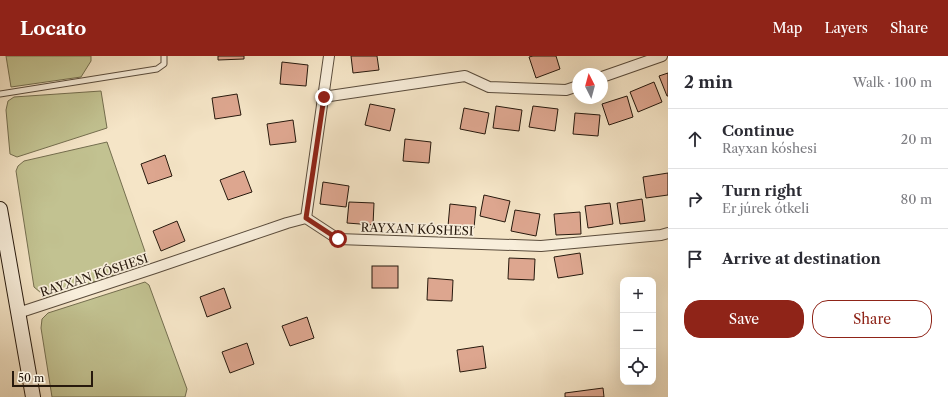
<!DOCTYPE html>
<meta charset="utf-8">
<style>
:root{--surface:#fff;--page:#f7f7f7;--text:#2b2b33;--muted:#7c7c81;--line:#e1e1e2;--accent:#8f2418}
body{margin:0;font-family:"Libre Caslon Text",serif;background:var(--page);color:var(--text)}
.controls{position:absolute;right:12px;bottom:12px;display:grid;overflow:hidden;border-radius:8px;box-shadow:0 4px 16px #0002}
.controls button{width:36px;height:36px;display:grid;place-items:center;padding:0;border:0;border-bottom:1px solid var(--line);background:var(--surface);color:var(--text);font:20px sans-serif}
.compass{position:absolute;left:572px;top:12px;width:36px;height:36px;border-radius:50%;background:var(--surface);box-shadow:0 4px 16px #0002;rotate:354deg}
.scale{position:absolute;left:12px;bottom:10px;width:81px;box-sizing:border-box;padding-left:4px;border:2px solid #27190d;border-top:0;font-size:11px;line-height:14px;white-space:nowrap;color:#27190d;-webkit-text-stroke:3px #f8eedb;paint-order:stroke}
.stop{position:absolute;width:12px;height:12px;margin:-9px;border:3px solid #8f2418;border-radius:50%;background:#fff}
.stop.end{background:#8f2418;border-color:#fff;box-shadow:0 1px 4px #0008}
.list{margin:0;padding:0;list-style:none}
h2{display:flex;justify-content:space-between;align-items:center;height:52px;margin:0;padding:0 16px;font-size:17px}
h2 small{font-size:13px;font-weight:400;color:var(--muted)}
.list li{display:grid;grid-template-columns:26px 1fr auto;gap:12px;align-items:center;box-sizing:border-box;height:60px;padding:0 16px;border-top:1px solid var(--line)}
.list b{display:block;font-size:15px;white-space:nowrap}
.list p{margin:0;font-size:13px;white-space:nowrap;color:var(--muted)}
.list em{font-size:13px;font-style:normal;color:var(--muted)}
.actions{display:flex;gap:8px;padding:12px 16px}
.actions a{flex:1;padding:9px 0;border:1px solid var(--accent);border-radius:16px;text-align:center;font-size:14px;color:var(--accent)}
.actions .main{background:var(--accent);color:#fff}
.icon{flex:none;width:22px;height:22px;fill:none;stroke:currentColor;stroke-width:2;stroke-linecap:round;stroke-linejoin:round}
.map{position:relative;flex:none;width:668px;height:341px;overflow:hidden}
header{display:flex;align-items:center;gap:24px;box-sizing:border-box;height:56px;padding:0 20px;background:var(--accent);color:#fff}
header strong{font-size:19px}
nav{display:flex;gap:22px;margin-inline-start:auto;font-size:14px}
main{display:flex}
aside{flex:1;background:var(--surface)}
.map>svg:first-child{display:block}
.green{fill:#c2c291;stroke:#746e4f}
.building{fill:#dda68f;stroke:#27190d}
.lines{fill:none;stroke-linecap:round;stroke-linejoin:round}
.service-casing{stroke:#5a4c3c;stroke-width:7}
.minor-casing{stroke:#5a4c3c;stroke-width:12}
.secondary-casing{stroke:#27190d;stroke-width:16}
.service{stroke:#f8eedb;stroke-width:5}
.minor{stroke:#f8eedb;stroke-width:10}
.secondary{stroke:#f8eedb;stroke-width:14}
.route{stroke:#8f2418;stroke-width:5}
.labels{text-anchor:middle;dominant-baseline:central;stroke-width:3.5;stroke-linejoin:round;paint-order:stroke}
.street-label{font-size:12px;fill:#27190d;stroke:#f8eedb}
</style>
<header>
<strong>Locato</strong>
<nav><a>Map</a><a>Layers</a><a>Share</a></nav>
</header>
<main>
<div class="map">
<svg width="668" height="341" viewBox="0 0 668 341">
<rect width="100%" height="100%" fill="#f5e5c7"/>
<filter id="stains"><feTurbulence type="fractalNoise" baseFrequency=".005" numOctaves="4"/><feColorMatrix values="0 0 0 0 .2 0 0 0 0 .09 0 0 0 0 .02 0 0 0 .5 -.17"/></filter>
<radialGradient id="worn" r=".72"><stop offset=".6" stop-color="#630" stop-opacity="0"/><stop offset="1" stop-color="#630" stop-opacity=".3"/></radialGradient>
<g class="green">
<path d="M 6,0 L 91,0 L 91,5 L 81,21 L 11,31 Z"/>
<path d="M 101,35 L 107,72 L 17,101 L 10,98 L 6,54 L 8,45 L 14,41 Z"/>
<path d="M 107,86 L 149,207 L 47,242 L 34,231 L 16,115 L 18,110 L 24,105 Z"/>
<path d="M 145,226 L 149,229 L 187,333 L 185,341 L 52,341 L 41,272 L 42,263 L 48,257 Z"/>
</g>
<g class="building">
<path d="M 218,0 L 244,0 L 244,3 L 218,4 Z"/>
<path d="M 351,0 L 377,0 L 379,14 L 353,17 Z"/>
<path d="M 533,0 L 556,0 L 560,13 L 536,22 L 529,1 Z"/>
<path d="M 282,6 L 308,9 L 306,30 L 280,28 Z"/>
<path d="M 668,17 L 668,40 L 667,40 L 659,20 Z"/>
<path d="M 654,26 L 662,46 L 638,56 L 630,36 Z"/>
<path d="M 237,38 L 241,59 L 215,63 L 212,42 Z"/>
<path d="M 627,40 L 633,61 L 609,69 L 602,48 Z"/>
<path d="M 370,48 L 395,53 L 390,75 L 365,69 Z"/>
<path d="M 496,50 L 522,54 L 519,75 L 493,72 Z"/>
<path d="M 533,50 L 558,53 L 555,75 L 529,71 Z"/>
<path d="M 464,52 L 489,57 L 485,78 L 460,73 Z"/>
<path d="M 575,57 L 600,59 L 598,80 L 573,78 Z"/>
<path d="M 293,64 L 296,86 L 270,89 L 267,68 Z"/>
<path d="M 405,83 L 431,86 L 429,107 L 403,105 Z"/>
<path d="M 165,99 L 172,120 L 148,128 L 141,108 Z"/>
<path d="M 244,115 L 252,136 L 228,144 L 220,124 Z"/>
<path d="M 668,117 L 668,139 L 646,142 L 643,121 Z"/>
<path d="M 323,126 L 349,130 L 346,151 L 320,148 Z"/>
<path d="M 484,139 L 510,145 L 505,166 L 480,160 Z"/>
<path d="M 642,143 L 645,165 L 620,168 L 617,147 Z"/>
<path d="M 349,146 L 374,147 L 373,169 L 347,167 Z"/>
<path d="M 610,147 L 613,168 L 588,172 L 585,150 Z"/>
<path d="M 450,148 L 476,151 L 474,172 L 448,170 Z"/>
<path d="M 515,154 L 540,158 L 536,180 L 511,175 Z"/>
<path d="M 580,156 L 581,178 L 556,179 L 554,158 Z"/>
<path d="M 177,165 L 185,185 L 161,195 L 153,175 Z"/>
<path d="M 580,197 L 583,218 L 558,222 L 554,201 Z"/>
<path d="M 509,202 L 535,203 L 534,224 L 508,223 Z"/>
<rect x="372" y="210" width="26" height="22"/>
<path d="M 428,222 L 453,224 L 452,245 L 427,244 Z"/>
<path d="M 224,232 L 231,252 L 207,261 L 200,241 Z"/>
<path d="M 307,261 L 314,282 L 290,290 L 282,270 Z"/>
<path d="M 247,287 L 254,308 L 230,317 L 222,296 Z"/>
<path d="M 483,290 L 486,312 L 460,316 L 457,294 Z"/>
<path d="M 603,332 L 604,341 L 565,341 L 565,337 Z"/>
</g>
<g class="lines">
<g class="service-casing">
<path id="service" d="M 0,38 L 157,13 L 164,8 L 164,0"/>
</g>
<g class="minor-casing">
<g id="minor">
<path d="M 602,21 L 662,0"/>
<path d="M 323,41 L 465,20 L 489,31 L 566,34 L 578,30"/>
<path d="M 306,162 L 329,0"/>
<path d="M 18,257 L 155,212 L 287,167 L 306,162 L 338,183 L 541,190 L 661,179 L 668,177"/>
</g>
</g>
<g class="secondary-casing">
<path id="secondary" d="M 0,153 L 33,341"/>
</g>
<use href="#service" class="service"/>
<use href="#minor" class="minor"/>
<use href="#secondary" class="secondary"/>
</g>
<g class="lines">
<path class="route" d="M 324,41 L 306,162 L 338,183"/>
</g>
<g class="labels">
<g class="street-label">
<text transform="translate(417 173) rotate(2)">RAYXAN KÓSHESI</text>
<text transform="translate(94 219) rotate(-18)">RAYXAN KÓSHESI</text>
</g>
</g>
<rect width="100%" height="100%" filter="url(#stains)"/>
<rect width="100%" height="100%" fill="url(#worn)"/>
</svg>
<div class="controls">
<button>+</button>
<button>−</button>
<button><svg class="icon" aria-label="locate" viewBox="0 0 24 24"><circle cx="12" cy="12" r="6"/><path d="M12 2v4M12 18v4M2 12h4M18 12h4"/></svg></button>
</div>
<svg class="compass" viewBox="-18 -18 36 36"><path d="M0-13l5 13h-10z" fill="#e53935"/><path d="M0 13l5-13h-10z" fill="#7c7c81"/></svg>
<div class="scale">50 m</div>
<div class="stop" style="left:338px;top:183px"></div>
<div class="stop end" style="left:324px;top:41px"></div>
</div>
<aside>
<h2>2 min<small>Walk · 100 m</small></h2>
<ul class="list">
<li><svg class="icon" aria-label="ahead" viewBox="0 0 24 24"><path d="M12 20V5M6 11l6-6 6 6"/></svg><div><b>Continue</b><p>Rayxan kóshesi</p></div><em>20 m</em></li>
<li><svg class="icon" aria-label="right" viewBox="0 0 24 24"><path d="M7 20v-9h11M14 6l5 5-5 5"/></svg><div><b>Turn right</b><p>Er júrek ótkeli</p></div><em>80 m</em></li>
<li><svg class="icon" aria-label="arrive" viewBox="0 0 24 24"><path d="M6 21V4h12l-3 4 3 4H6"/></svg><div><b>Arrive at destination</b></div></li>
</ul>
<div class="actions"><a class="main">Save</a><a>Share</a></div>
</aside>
</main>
